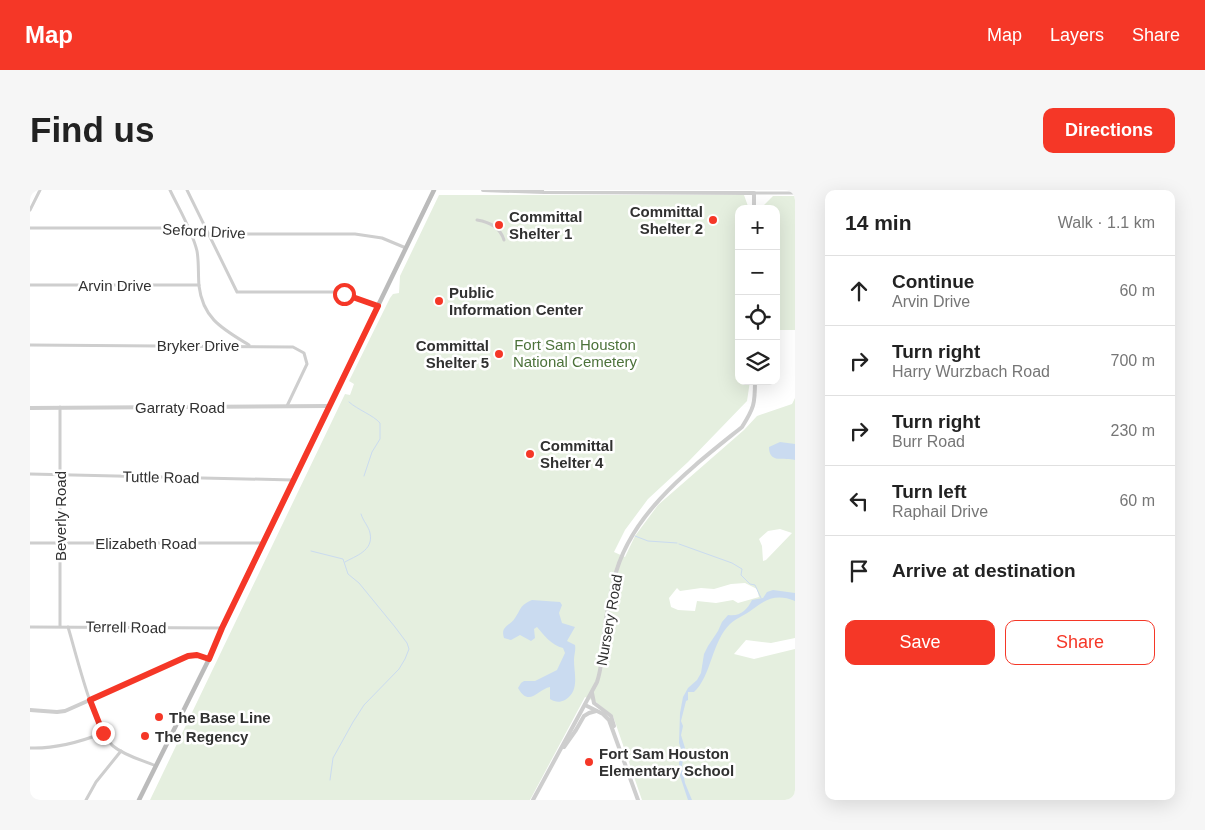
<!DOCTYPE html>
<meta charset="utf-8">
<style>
:root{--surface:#fff;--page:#f6f6f6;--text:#222;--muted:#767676;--line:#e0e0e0;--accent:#f53727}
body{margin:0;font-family:Helvetica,sans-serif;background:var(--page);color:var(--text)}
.controls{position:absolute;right:15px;top:15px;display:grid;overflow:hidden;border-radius:10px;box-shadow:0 5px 20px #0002}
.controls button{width:45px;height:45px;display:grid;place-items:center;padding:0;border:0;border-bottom:1px solid var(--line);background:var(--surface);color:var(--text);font:25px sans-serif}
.stop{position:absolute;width:15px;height:15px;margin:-11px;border:4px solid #f53727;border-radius:50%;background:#fff}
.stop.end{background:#f53727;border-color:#fff;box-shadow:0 1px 5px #0008}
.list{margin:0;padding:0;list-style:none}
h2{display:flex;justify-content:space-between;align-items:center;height:65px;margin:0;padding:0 20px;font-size:21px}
h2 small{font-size:16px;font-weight:400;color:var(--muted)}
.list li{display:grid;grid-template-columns:32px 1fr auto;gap:15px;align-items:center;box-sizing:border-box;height:70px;padding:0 20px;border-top:1px solid var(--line)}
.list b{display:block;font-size:19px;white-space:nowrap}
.list p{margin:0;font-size:16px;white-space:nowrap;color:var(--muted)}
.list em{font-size:16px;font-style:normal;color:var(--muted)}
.actions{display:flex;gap:10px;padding:15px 20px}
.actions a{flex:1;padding:11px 0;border:1px solid var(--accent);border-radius:10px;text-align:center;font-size:18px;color:var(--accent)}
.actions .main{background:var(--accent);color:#fff}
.icon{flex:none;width:28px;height:28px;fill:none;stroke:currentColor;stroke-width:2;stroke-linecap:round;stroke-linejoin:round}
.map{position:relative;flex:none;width:765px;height:610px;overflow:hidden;border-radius:10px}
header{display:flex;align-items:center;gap:30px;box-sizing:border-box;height:70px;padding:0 25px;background:var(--accent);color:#fff}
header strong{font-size:24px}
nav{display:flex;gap:28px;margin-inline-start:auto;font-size:18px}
.intro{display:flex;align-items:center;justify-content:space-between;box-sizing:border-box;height:120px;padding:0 30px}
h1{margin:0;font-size:35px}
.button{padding:12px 22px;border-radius:10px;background:var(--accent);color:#fff;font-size:18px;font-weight:700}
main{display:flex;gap:30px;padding:0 30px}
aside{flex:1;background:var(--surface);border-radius:10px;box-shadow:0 5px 20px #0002}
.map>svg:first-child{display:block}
.green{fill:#e5efdf;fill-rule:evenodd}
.water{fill:#cadbf0}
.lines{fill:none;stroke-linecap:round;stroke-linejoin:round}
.stream{stroke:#cadbf0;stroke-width:1}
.minor{stroke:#cecece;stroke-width:3}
.tertiary{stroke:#cecece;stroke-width:4}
.secondary{stroke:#bbb;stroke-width:4.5}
.route{stroke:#f53727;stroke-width:6}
.poi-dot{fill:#f53727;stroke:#fff;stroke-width:2}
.labels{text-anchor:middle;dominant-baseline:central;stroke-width:5;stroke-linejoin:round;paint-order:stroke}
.poi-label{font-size:15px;font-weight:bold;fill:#313131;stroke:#fff;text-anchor:start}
.street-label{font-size:15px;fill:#313131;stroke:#fff}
.park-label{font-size:15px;fill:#4c723a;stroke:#fff}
</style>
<header>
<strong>Map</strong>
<nav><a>Map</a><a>Layers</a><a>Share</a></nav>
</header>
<div class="intro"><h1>Find us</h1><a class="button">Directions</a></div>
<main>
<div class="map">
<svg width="765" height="610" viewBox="0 0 765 610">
<rect width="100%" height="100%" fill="#fff"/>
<g class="green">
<path d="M 409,5 L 714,5 L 719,19 L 709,19 L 709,191 L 720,191 L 717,211 L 658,272 L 618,309 L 595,340 L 584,362 L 595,367 L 605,346 L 628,315 L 714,240 L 727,226 L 762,214 L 765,208 L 765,448 L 741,453 L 716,450 L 704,464 L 724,469 L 765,459 L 765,610 L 612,610 L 583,526 L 566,512 L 555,507 L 500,610 L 120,610 L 315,204 L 320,205 L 324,194 L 319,191 L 360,108 L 363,104 L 369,103 L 370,86 ZM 750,339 L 762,343 L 736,370 L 733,371 L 732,356 L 729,349 L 738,341 ZM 715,393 L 727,399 L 729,407 L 708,413 L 703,410 L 686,413 L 667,411 L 665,421 L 648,420 L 641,417 L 639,408 L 647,398 L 650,401 L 671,398 L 684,399 L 701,394 Z"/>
<path d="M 743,6 L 765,6 L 765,140 L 746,140 L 746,19 L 734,19 L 734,15 Z"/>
</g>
<g class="water">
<path d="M 750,252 L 765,254 L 765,270 C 754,267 739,274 739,257 Z"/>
<path d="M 743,400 L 765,403 L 765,411 C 748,404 737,408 723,419 C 716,425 706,428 700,434 C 682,451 681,487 664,502 L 658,502 L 658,510 L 656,511 L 651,531 L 653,536 L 651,545 L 655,558 L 652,576 L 655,593 L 662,610 L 658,610 L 650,586 L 649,573 L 651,559 L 649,553 L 650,523 L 653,507 L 658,498 L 667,490 L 671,483 L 674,464 L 678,456 L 688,441 L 692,432 L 698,425 C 710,427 717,420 722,410 L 733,408 L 737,402 Z"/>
<path d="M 502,410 L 530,412 L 532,415 L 529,423 L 532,433 L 545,437 L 537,451 L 545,455 C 546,460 544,465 544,470 C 544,484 550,501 535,510 C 529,513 525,512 520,509 L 520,497 C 508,499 499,518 488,498 L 491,493 L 494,491 L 505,491 L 527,480 L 535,463 L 533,458 C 522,456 513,444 507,437 L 504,439 L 505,448 L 501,451 L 490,445 L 481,450 L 474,448 C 470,436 480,436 485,428 C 492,418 489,416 502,410 Z"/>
</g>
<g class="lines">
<g class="stream">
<path d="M 319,212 C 328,220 343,225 350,233 L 350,249 L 342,262 L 334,286"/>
<path d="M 605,346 L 618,351 L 647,353"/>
<path d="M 649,354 L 702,373 L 712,379 L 711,385 L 720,394 L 725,395 L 731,408"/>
<path d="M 281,361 L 313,369 L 318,384 L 329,393 L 365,437 L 377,453 L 379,459 L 375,469 L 369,479 L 334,515 L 323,532 L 303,568 L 300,590"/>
<path d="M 315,372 C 325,366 344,361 340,343 C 339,337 333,331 331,324"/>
</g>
<g class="minor">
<path d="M 140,0 C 149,19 162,40 167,61 C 169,72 168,84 169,96 C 173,129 193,139 219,155"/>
<path d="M 157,0 L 207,102 L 309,102 L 348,116"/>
<path d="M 724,3 L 765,3"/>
<path d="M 0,20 L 10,0"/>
<path d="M 447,30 C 460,32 470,37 474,50"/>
<path d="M 0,38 L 160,38 L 179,44 L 325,44 L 352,48 L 376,58"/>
<path d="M 0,95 L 169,95"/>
<path d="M 0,155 L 263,157 L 274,163 L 277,174 L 257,216"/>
<path d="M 30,217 L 30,436"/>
<path d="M 0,284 L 263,290"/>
<path d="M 0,353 L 233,353"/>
<path d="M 0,437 L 192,438"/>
<path d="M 38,437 C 46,463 64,540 83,556 C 95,566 112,570 126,576"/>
<path d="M 0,558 C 26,559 50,552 73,543"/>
<path d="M 56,610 L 66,592 L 91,561"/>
</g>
<g class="tertiary">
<path d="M 453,0 L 514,2 L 724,3 L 724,19"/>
<path d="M 0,218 L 299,216"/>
<path d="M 562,503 L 564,513 L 581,526 L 584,536"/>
<path d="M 555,515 L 573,524 L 579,530 L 608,610"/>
<path d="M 0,520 L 27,522 L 35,521 L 159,466 L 167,465 L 179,469"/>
<path d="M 534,557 L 546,540 L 554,526 L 559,523 L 566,521"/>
<path d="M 503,610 L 567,492 C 573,474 573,455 575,436 C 577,420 581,405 584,390 C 599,324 661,278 712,237 C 724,218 725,214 725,191"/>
</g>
<path class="secondary" d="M 109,610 L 179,469 L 192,438 L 404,0"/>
</g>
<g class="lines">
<path class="route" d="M 73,543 L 60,510 L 158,466 L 167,465 L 179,469 L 192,438 L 348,116 L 314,104"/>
</g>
<g class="poi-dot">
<circle cx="683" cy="30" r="5"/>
<circle cx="469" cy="35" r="5"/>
<circle cx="409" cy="111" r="5"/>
<circle cx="469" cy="164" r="5"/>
<circle cx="500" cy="264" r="5"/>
<circle cx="129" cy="527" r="5"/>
<circle cx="115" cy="546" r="5"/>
<circle cx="559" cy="572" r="5"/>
</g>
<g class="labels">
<g class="poi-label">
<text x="673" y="21" text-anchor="end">Committal<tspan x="673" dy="17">Shelter 2</tspan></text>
<text x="479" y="26">Committal<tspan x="479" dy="17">Shelter 1</tspan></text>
<text x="419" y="102">Public<tspan x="419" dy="17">Information Center</tspan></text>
<text x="459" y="155" text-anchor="end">Committal<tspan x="459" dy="17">Shelter 5</tspan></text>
<text x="510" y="255">Committal<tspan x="510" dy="17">Shelter 4</tspan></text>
<text x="139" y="527">The Base Line</text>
<text x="125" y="546">The Regency</text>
<text x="569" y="563">Fort Sam Houston<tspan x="569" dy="17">Elementary School</tspan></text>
</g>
<g class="street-label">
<text transform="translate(174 41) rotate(3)">Seford Drive</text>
<text x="85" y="95">Arvin Drive</text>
<text x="168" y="155">Bryker Drive</text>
<text x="150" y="217">Garraty Road</text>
<text transform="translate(131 287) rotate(1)">Tuttle Road</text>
<text transform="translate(30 326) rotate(-90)">Beverly Road</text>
<text x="116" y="353">Elizabeth Road</text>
<text transform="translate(579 430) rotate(-80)">Nursery Road</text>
<text transform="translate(96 437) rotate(1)">Terrell Road</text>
</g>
<g class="park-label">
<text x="545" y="154">Fort Sam Houston<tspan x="545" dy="17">National Cemetery</tspan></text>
</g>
</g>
</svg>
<div class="controls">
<button>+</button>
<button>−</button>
<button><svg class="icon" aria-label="locate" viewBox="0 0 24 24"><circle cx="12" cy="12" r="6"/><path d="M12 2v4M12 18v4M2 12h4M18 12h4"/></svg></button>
<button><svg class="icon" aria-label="layers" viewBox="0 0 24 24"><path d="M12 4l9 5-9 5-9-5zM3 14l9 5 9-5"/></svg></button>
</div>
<div class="stop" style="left:314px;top:104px"></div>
<div class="stop end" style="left:73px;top:543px"></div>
</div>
<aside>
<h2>14 min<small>Walk · 1.1 km</small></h2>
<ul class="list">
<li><svg class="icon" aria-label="ahead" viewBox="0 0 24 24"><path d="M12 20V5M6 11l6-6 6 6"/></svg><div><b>Continue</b><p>Arvin Drive</p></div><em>60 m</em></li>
<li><svg class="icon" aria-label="right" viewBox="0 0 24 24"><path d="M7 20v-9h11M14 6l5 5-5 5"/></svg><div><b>Turn right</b><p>Harry Wurzbach Road</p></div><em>700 m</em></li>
<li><svg class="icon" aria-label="right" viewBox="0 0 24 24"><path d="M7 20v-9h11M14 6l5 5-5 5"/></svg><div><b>Turn right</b><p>Burr Road</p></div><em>230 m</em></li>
<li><svg class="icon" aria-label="left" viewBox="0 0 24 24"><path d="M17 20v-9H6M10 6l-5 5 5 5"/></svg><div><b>Turn left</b><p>Raphail Drive</p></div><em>60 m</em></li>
<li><svg class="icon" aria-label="arrive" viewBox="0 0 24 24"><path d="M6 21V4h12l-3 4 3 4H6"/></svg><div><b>Arrive at destination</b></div></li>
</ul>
<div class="actions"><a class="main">Save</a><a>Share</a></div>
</aside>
</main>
